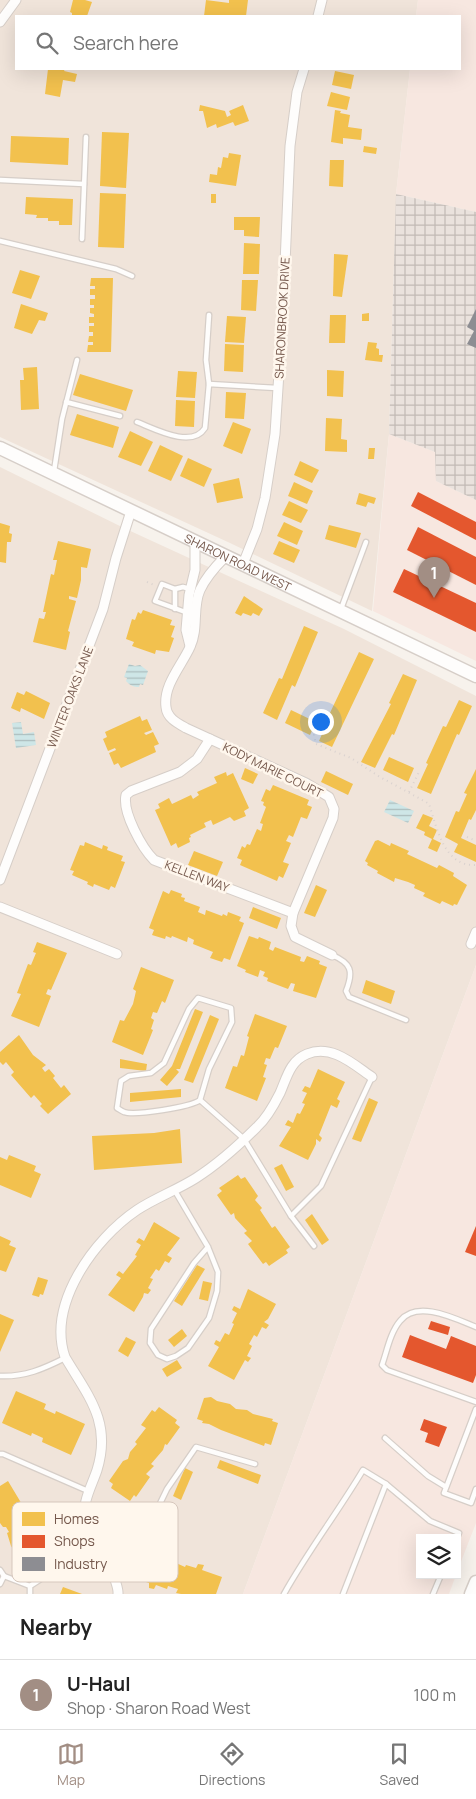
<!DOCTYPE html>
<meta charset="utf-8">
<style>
:root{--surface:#fff;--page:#f6f6f6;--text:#222;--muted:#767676;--line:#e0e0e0;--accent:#a28e84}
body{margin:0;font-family:Manrope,sans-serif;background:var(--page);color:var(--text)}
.controls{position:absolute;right:15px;bottom:15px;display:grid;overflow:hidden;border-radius:0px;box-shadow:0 5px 20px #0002}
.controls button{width:45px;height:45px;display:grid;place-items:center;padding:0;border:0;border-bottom:1px solid var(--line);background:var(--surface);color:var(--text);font:25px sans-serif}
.you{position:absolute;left:320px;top:721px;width:18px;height:18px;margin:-12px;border:4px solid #fff;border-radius:50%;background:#1a73e8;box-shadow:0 0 0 8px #1a73e833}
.badge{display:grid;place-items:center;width:32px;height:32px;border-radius:50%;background:var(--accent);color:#fff;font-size:16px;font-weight:700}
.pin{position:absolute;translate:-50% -41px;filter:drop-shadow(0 1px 2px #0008)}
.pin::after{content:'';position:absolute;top:26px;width:18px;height:15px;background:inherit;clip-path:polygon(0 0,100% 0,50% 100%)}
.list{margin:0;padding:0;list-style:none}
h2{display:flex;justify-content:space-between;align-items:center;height:65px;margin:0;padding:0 20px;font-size:21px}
h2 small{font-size:16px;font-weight:400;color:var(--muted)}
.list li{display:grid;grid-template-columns:32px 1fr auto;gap:15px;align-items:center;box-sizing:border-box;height:70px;padding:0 20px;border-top:1px solid var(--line)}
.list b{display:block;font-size:19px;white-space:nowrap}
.list p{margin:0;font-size:16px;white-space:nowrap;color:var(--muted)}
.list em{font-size:16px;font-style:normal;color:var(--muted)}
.icon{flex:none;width:28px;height:28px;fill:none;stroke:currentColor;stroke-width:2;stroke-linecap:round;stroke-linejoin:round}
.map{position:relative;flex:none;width:476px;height:1594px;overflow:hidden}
.search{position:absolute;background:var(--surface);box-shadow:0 5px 20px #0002;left:15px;right:15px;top:15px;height:55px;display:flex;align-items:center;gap:12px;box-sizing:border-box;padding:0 18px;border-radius:0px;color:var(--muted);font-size:19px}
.sheet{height:135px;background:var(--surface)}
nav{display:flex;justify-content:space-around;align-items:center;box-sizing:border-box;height:70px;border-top:1px solid var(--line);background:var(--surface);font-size:14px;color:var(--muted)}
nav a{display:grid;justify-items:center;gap:2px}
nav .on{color:var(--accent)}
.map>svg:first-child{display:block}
.residential{fill:#f0e4da}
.commercial{fill:#f7e7e0}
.industrial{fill:url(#industrial-grid)}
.water{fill:url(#water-rules)}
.homes{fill:#f2c14e}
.shops{fill:#e4572e}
.industry{fill:#8d8d92}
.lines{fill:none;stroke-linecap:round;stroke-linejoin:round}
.lane-casing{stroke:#d6cec8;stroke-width:7}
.street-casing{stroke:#d6cec8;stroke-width:11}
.secondary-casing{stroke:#d6cec8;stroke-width:15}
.path{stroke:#dad2cf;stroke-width:2;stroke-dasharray:1 4;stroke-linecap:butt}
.lane{stroke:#fefdfc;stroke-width:4.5}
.street{stroke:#fefdfc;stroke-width:9}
.secondary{stroke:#fefdfc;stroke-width:12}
.labels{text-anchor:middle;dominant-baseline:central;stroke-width:5;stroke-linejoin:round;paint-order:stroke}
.street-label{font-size:12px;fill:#75584c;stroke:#fff7ed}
.key{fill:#fff7ed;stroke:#d6c7bd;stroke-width:1}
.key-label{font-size:14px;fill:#75584c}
</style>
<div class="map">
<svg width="476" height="1594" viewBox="0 0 476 1594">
<defs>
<pattern id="industrial-grid" width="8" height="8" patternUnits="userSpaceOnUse" patternTransform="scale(1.25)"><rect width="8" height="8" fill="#eae2dd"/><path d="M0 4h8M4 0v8" fill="none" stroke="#c2bab5"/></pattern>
<pattern id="water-rules" width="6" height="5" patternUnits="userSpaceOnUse" patternTransform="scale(1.25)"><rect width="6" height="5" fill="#cee6e7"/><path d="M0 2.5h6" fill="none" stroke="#acbdbd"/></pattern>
</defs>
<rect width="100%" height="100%" fill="#f7f2ec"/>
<g class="residential">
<path d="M 0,0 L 418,0 L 416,16 L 16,16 L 16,69 L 410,69 L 396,194 L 389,434 L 372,611 L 230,543 L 0,437 Z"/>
<path d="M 0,467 L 126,529 L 344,629 L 476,696 L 476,965 L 243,1594 L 0,1594 Z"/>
</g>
<g class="commercial">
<path d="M 418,0 L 476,0 L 476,212 L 396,194 L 410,69 L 460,69 L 460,16 L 416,16 Z"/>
<path d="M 389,434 L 435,452 L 436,481 L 476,500 L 476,661 L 373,611 Z"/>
<path d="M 476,965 L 476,1523 L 457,1572 L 457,1538 L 420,1538 L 420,1575 L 456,1575 L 449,1594 L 243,1594 Z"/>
</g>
<path class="industrial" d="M 396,194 L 476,212 L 476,500 L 436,481 L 435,452 L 389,434 Z"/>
<g class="water">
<path d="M 129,664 L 135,666 L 140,665 L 148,671 L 143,685 L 140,684 L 139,687 C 133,687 130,685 126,681 L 127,678 L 124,677 Z"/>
<path d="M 21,722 L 23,734 L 34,732 L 36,745 L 16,748 L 12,723 Z"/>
<path d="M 390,800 L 414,811 L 408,823 L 384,812 Z"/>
</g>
<g class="homes">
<path d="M 73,0 L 85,0 L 92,2 L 87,16 L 72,16 L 72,13 L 70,12 Z"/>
<path d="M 206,0 L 229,3 L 229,0 L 248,0 L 246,16 L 204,16 Z"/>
<path d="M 48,69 L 65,69 L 64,71 L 77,74 L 75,82 L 63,80 L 60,97 L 45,94 Z"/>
<path d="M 335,71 L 354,75 L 351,89 L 332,85 Z"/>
<path d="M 331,92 L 350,97 L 347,110 L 327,106 Z"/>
<path d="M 200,105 L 225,111 L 227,117 L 231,115 L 229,111 L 243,105 L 249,121 L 235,126 L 233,122 L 217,128 L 216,124 L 207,128 L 203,111 L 199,111 Z"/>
<path d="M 335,110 L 341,111 L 340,113 L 350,115 L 348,127 L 362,129 L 361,140 L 343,138 L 343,144 L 331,142 Z"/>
<path d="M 102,132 L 129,133 L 126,188 L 100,186 Z"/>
<path d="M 11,136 L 69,138 L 68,165 L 10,162 Z"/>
<path d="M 364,146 L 377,148 L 376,154 L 363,152 Z"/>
<path d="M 229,153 L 241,155 L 236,186 L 209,182 L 210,174 L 217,175 L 218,167 L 221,168 L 223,157 L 228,158 Z"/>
<path d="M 330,160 L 344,160 L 343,187 L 329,186 Z"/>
<path d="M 100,193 L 126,194 L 124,248 L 98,247 Z"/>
<rect x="211" y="194" width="5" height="9"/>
<path d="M 26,197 L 73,199 L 72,225 L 59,225 L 59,221 L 48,221 L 48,218 L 36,218 L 37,215 L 25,214 Z"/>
<path d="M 234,217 L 260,217 L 259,237 L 244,236 L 244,230 L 234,230 Z"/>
<path d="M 244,243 L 260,244 L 259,274 L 243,274 Z"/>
<path d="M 334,254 L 348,255 L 342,297 L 333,296 Z"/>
<path d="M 20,270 L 40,276 L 31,299 L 12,293 Z"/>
<path d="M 91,278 L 113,278 L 111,352 L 87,352 L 88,345 L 93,345 L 93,342 L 88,342 L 89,336 L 93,336 L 93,332 L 89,332 L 89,326 L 94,326 L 94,323 L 89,323 L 89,317 L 94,317 L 94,314 L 90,313 L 90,308 L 94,308 L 94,305 L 90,305 L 90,299 L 95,299 L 95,295 L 90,295 L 90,289 L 95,289 L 95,286 L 90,286 Z"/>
<path d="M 242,280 L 258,280 L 256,311 L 241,310 Z"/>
<path d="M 21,304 L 48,313 L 45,321 L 39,320 L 32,334 L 14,328 Z"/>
<path d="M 369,313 L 369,321 L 362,321 L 362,314 Z"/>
<path d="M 330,315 L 346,315 L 345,343 L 329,343 Z"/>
<path d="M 227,316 L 246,317 L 244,343 L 225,342 Z"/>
<path d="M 368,342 L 377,343 L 376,348 L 379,349 L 379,355 L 383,355 L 382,362 L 365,360 Z"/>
<path d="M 225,344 L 244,345 L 243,372 L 224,371 Z"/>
<path d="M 37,367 L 39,409 L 21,410 L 20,380 L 24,380 L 23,368 Z"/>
<path d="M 327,370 L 344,371 L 343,397 L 327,396 Z"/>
<path d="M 178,371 L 197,372 L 195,398 L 176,397 Z"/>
<path d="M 80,374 L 133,390 L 126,411 L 73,395 Z"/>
<path d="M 226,392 L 246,393 L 244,419 L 225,418 Z"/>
<path d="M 176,400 L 195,401 L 194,427 L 175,426 Z"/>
<path d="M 77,414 L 119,427 L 113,448 L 70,435 Z"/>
<path d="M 326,418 L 342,419 L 341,439 L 347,440 L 347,452 L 325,451 Z"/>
<path d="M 233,422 L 251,429 L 242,454 L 223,446 Z"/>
<path d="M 130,431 L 153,442 L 141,466 L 118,457 Z"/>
<path d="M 160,445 L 183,456 L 171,481 L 148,471 Z"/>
<path d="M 369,448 L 375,448 L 374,459 L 368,459 Z"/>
<path d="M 188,458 L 212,469 L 204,487 L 180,476 Z"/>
<path d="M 300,461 L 319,470 L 312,483 L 294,475 Z"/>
<path d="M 239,478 L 243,498 L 217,503 L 213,484 Z"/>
<path d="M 294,482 L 313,491 L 307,504 L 288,496 Z"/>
<path d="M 359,493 L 376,498 L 374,504 L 368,502 L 366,507 L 356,504 Z"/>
<path d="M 289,501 L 308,510 L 301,523 L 282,515 Z"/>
<path d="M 284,522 L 303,531 L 297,545 L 277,536 Z"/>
<path d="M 0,523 L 10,526 L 9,533 L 12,534 L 11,542 L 7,542 L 6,563 L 0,562 Z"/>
<path d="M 329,525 L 361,533 L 356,548 L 325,539 Z"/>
<path d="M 58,541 L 91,549 L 87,568 L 81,567 L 81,580 L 77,598 L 69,596 L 69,599 L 76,601 L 68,631 L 70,632 L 66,650 L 33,642 L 39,618 L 44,619 L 46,612 L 43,612 L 51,574 L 54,575 L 57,560 L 53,560 Z"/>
<path d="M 279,541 L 300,550 L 294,563 L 273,554 Z"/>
<path d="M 244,596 L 263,609 L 259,616 L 253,613 L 251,616 L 243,613 L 241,616 L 235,613 Z"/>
<path d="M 143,610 L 172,620 L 170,625 L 175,626 L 171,637 L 174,638 L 169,652 L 156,650 L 155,654 L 132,646 L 134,642 L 126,639 L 132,619 L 135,620 L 138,612 L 141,614 Z"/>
<path d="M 304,626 L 318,632 L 295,687 L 292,685 L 277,720 L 263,713 L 279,678 L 282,679 Z"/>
<path d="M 359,652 L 374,659 L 332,747 L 319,741 L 329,718 L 328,717 Z"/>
<path d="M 403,674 L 417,680 L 394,735 L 392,734 L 375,768 L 361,762 L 391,704 L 389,703 Z"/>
<path d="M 26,691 L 50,703 L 44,719 L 21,708 L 20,712 L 11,708 L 17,692 L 24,695 Z"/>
<path d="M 459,700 L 472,706 L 459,735 L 457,734 L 431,794 L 417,788 L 428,764 L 426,763 L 443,726 L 446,727 Z"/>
<path d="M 291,710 L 316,722 L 310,735 L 285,723 Z"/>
<path d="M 140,716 L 142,721 L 147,719 L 152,730 L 144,733 L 146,735 L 153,732 L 159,744 L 154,746 L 156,752 L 121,768 L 118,763 L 114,765 L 109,753 L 116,750 L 115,748 L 108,751 L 103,739 L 107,737 L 105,732 Z"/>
<path d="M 389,757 L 414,768 L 408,782 L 383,770 Z"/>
<path d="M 245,768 L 258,774 L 253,784 L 241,779 Z"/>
<path d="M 476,769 L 476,810 L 471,820 L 469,819 L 461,838 L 476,845 L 476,862 L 454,852 L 458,844 L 445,837 L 456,811 L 459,812 L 467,794 L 464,793 Z"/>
<path d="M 326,771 L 353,784 L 348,795 L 321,782 Z"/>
<path d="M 226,772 L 227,776 L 233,773 L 249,808 L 244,811 L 246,816 L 234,821 L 230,817 L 213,825 L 211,820 L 204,823 L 206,827 L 190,835 L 191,837 L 189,838 L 190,842 L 178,848 L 176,843 L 171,846 L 155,810 L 160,808 L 158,804 L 169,798 L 172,804 L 191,795 L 193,799 L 199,795 L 197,792 L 217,783 L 214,777 Z"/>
<path d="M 273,785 L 309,800 L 307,805 L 312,807 L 307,819 L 301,817 L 293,837 L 289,835 L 286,841 L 291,843 L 283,862 L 289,864 L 283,878 L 279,876 L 277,881 L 240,865 L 242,860 L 237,858 L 242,846 L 245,848 L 247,844 L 250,845 L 257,829 L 261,831 L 263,824 L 260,823 L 266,807 L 263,805 L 264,802 L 261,801 L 266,789 L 270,791 Z"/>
<path d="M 423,814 L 433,818 L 429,826 L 437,830 L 433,839 L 441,843 L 437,852 L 428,848 L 432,839 L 424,835 L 425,832 L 416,828 Z"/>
<path d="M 378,840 L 390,846 L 391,843 L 409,851 L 407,854 L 437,868 L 439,865 L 454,873 L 453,876 L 467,885 L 457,905 L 454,904 L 453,906 L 442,901 L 440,904 L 423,896 L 425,893 L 414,888 L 415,885 L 408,882 L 395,878 L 394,882 L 377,873 L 378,871 L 367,865 L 368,863 L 365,861 L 375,841 Z"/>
<path d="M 85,842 L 102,849 L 103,845 L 108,847 L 107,850 L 123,856 L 121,861 L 125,862 L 115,888 L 111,886 L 109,890 L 94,884 L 93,887 L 87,884 L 88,882 L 72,875 L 74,871 L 70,870 L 80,845 L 84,846 Z"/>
<path d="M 194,851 L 223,862 L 217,876 L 188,865 Z"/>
<path d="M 316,885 L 327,890 L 315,917 L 304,913 Z"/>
<path d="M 171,890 L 182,894 L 181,897 L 185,898 L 184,901 L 200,907 L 198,912 L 205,915 L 206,910 L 222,916 L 223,914 L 227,916 L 228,912 L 241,917 L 239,921 L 244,923 L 230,960 L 224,958 L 222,962 L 210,958 L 213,952 L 193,944 L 194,940 L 188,937 L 187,942 L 172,936 L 171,938 L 166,936 L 165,939 L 152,935 L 154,930 L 149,928 L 163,891 L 169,894 Z"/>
<path d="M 253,907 L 281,918 L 277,929 L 249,918 Z"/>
<path d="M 249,936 L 258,939 L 259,937 L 271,942 L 269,949 L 273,951 L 275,947 L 301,957 L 300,961 L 304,962 L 307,956 L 320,961 L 319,964 L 327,967 L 316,998 L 293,991 L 295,984 L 291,983 L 288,989 L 267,981 L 268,978 L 263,976 L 265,972 L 260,970 L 258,977 L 245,972 L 246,970 L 237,966 Z"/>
<path d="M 37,942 L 67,953 L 51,990 L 48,989 L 46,994 L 51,996 L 39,1027 L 11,1016 L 21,994 L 17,993 L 28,964 L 31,965 L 36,953 L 33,952 Z"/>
<path d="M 141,967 L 174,980 L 165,1003 L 162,1001 L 157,1013 L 153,1012 L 151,1018 L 154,1020 L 151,1029 L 153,1030 L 143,1055 L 112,1042 L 120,1020 L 124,1021 L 133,1004 L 136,991 L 133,989 Z"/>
<path d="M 366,980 L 395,991 L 391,1004 L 362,993 Z"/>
<path d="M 195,1009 L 203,1012 L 180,1069 L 176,1069 L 179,1072 L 167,1086 L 160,1080 L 172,1066 Z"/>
<path d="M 255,1014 L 287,1026 L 278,1048 L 275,1047 L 270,1059 L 266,1058 L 264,1064 L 267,1065 L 263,1077 L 266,1078 L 257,1101 L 225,1088 L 233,1066 L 237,1067 L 241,1055 L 244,1056 L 249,1037 L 247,1036 Z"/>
<path d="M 210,1015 L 219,1019 L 193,1083 L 184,1080 Z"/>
<path d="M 19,1035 L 33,1055 L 46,1065 L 42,1068 L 45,1072 L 49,1069 L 55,1076 L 53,1078 L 61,1088 L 64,1085 L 71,1094 L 48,1114 L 40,1106 L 42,1104 L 34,1095 L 31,1098 L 11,1075 L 14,1072 L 6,1062 L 3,1065 L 0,1062 L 0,1052 Z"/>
<path d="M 120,1059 L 147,1064 L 146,1071 L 120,1068 Z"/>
<path d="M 318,1069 L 345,1082 L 337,1099 L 340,1101 L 337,1108 L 331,1105 L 319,1135 L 322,1138 L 320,1142 L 316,1139 L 316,1144 L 308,1160 L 279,1146 L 291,1127 L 285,1125 L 288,1120 L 293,1123 L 297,1113 L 300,1114 L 305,1104 L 302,1103 L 307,1093 L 302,1091 L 305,1086 L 310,1088 Z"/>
<path d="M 181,1089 L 181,1097 L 130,1102 L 130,1093 Z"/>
<path d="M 369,1098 L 378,1102 L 361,1142 L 352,1139 Z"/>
<path d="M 180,1129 L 182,1163 L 94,1170 L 92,1136 L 154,1133 Z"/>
<path d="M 9,1155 L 36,1166 L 34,1171 L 41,1174 L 31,1198 L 0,1185 L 0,1157 L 7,1160 Z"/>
<path d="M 282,1164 L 294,1187 L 286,1191 L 274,1168 Z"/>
<path d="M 238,1175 L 241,1179 L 245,1177 L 258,1196 L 255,1200 L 262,1208 L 260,1210 L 272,1228 L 275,1226 L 290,1247 L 286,1250 L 288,1253 L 269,1266 L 266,1262 L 263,1264 L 248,1244 L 252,1241 L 244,1233 L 247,1231 L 235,1218 L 234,1213 L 231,1215 L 217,1195 L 222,1191 L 219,1188 Z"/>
<path d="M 312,1214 L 329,1240 L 322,1245 L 305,1220 Z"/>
<path d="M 154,1222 L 180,1238 L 167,1255 L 172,1258 L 169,1263 L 165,1261 L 159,1271 L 156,1269 L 150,1278 L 153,1279 L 148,1288 L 151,1290 L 148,1294 L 144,1293 L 143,1297 L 134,1312 L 108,1295 L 121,1278 L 116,1275 L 119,1271 L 123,1274 L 137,1256 L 135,1255 L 141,1245 L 136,1242 L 139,1238 L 144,1241 Z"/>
<path d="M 0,1236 L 11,1241 L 9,1245 L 16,1248 L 6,1272 L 0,1270 Z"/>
<path d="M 197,1265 L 205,1269 L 182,1306 L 174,1301 Z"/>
<path d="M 38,1277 L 48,1280 L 43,1295 L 40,1294 L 39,1297 L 32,1295 Z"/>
<path d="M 203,1281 L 212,1283 L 208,1301 L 199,1299 Z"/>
<path d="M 248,1289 L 276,1304 L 268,1319 L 264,1322 L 269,1325 L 266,1329 L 262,1327 L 257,1337 L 254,1335 L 249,1344 L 252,1346 L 247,1356 L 251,1358 L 248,1362 L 245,1360 L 234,1380 L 208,1366 L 219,1347 L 214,1344 L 216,1340 L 220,1342 L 225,1333 L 229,1335 L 234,1324 L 232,1323 L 237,1313 L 232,1310 L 234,1306 L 240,1309 Z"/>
<path d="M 0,1314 L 14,1320 L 0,1352 Z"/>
<path d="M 182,1329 L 187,1336 L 174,1347 L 168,1340 Z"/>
<path d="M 126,1337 L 136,1342 L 128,1357 L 118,1351 Z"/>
<path d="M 177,1360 L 182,1368 L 167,1377 L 162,1369 Z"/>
<path d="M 16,1391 L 46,1404 L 44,1409 L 55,1414 L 56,1411 L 85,1424 L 71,1455 L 42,1442 L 43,1438 L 32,1433 L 31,1436 L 2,1423 Z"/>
<path d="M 211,1397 L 217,1401 L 230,1404 L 236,1409 L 247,1410 L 253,1414 L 273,1419 L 272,1421 L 278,1423 L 271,1445 L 265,1443 L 264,1446 L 221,1430 L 209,1424 L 202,1423 L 203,1421 L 197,1419 L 204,1398 Z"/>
<path d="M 159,1407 L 177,1420 L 175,1423 L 180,1427 L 167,1445 L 165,1444 L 163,1450 L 151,1464 L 154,1466 L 146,1474 L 150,1477 L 136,1497 L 134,1495 L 130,1501 L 111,1488 L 113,1484 L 109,1481 L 123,1461 L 128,1459 L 130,1452 L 137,1444 L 135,1442 L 146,1428 L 141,1425 L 152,1410 L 155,1412 Z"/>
<path d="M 220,1460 L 261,1475 L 258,1484 L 217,1468 Z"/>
<path d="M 185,1468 L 193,1472 L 181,1500 L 173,1496 Z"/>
<path d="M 8,1481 L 26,1511 L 23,1513 L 27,1519 L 30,1517 L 36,1528 L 40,1526 L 53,1548 L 23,1565 L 11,1546 L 7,1533 L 9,1532 L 6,1527 L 3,1527 L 0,1523 L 0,1486 Z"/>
<path d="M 140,1549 L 160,1556 L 162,1551 L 167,1552 L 165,1558 L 185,1567 L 186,1565 L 196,1568 L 198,1564 L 204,1565 L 202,1570 L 222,1577 L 216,1594 L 181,1594 L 176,1593 L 178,1589 L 168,1586 L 167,1589 L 156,1585 L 154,1589 L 149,1588 L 149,1583 L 131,1577 Z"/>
<path d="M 63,1587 L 82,1594 L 60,1594 Z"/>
</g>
<g class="shops">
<path d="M 418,492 L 476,522 L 476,540 L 411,506 Z"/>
<path d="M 418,527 L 476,557 L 476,585 L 407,550 Z"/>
<path d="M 404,569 L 476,603 L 476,632 L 393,592 Z"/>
<path d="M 476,1226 L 476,1256 L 465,1252 Z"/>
<path d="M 431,1321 L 450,1327 L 448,1335 L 428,1329 Z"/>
<path d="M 410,1335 L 446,1349 L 451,1336 L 476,1346 L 476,1375 L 473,1383 L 402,1357 Z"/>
<path d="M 424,1419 L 447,1427 L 439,1447 L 425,1442 L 428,1433 L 420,1430 Z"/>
</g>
<path class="industry" d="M 476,309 L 476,348 L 467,344 L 474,331 L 467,327 Z"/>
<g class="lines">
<g class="lane-casing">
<g id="lane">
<path d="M 0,180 L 84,184"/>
<path d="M 82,239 L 86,137"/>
<path d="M 0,241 L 116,269 L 132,276"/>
<path d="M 209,384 L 206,360 L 209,315"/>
<path d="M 66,402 L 120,416"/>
<path d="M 137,422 C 155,429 192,449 205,428 L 209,384 L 277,388"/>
<path d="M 54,471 L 62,419 L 77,360"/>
<path d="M 175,589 L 175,609"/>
<path d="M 341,609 L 366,542"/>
<path d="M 188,613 L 155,601 L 162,584 L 175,589 L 183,587 L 190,589"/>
<path d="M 332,955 C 351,963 354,971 346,991 L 349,997 L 406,1020"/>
<path d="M 200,1100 C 191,1107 134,1116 124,1112 C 121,1111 119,1109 117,1108 L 121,1081 L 129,1076 L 151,1073 L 164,1063 L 189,1009 L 198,998 L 231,1008 L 232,1022 L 209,1069 L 200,1100 L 244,1139 L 291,1216 L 314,1246"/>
<path d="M 175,1191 L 208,1247 L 218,1272 L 217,1291 L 209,1318 L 188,1348 L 176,1356 L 167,1359 L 158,1355 L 150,1343 L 151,1329 L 194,1263 L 208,1247"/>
<path d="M 291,1216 L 321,1186 L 372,1077"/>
<path d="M 476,1327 C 456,1319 417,1299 400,1321 C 390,1333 387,1351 382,1365 L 387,1370 L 476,1402"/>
<path d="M 0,1376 C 25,1377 43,1369 65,1358"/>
<path d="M 476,1409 L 444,1493 L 471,1503 L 476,1489"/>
<path d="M 385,1438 L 428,1476 L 446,1487"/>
<path d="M 0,1454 L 3,1454 L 88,1491"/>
<path d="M 386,1484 L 430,1521 L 459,1533 L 457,1538"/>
<path d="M 0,1570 L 4,1576 L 30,1586"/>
<path d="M 0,1584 L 4,1576"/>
<path d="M 30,1594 L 30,1586 L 98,1542 L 153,1518 L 167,1489 L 196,1447 L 255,1464"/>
<path d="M 284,1594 C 308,1551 338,1512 363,1470 L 386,1484 L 343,1594"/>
<path d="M 433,1594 L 441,1575"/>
</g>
</g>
<g class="street-casing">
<g id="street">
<path d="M 318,16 L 322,0"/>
<path d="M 0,22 L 16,0"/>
<path d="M 225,557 C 215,567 206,577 200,590 C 192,608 199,628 190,647 C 182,665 163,685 166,707 C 167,718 177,723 186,728 L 306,783 L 329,797 L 334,809 L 333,818 L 293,913 L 291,926 L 295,937 L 332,955"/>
<path d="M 243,564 L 257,529 L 265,498 L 275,434 L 283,311 L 290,146 L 297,92 L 304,69"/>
<path d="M 190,646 L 186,630 L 189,595 L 195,570 L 195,542"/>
<path d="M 210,739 L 197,759 L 180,772 L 131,791 L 126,795 C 122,812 142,848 154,860 L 293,913"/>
<path d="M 0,880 L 103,609 L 116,558 L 131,511"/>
<path d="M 0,907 L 117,954"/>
<path d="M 471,944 L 476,932"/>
<path d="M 118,1594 C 119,1585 103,1549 97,1541 C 92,1534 88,1530 86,1522 C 81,1503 91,1488 97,1470 C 112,1422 88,1396 65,1357 C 47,1304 94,1239 137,1210 C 155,1198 177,1190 196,1178 C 218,1164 239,1145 257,1127 C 267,1118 274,1105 280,1093 C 287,1077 290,1061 307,1054 C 332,1044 353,1064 372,1077"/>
</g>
</g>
<g class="secondary-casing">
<g id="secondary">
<path id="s1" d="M 0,448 L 476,676"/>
<path d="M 471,1594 L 476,1582"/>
</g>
</g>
<g class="path">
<path d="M 147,582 L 154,585"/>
<path d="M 321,721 L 314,735 L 316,744 L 351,758 L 380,777 L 426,802 L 429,804 C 437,828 444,867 476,865"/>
<path d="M 409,792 L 420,770"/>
<path d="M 467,837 L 476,841"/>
</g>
<use href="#lane" class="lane"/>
<use href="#street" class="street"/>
<use href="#secondary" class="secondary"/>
</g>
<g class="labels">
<g class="street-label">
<text transform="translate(282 318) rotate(-87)">SHARONBROOK DRIVE</text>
<text stroke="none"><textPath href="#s1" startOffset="264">SHARON ROAD WEST</textPath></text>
<text transform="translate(70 697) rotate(-69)">WINTER OAKS LANE</text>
<text transform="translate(273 770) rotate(26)">KODY MARIE COURT</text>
<text transform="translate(197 876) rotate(21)">KELLEN WAY</text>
</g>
</g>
<rect x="12" y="1502" width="166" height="80" rx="8" class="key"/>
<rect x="22" y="1512" width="23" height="14" fill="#f2c14e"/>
<rect x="22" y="1535" width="23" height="13" fill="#e4572e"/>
<rect x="22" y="1557" width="23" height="14" fill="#8d8d92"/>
<g class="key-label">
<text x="54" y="1524">Homes</text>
<text x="54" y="1546">Shops</text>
<text x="54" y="1569">Industry</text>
</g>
</svg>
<div class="controls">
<button><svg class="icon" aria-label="layers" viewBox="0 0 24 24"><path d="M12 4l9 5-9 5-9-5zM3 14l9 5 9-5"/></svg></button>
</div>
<div class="you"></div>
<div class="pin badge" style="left:434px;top:598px">1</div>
<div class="search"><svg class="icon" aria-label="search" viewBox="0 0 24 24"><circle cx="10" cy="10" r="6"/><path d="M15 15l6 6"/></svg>Search here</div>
</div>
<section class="sheet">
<h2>Nearby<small></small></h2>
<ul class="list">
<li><span class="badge">1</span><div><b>U-Haul</b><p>Shop · Sharon Road West</p></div><em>100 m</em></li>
</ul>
</section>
<nav>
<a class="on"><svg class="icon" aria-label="map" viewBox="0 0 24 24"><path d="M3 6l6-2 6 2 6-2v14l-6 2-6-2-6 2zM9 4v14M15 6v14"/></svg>Map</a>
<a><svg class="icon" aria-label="directions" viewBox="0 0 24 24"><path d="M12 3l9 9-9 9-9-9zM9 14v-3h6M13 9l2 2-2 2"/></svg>Directions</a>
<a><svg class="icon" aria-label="saved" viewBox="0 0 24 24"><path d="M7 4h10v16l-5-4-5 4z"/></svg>Saved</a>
</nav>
